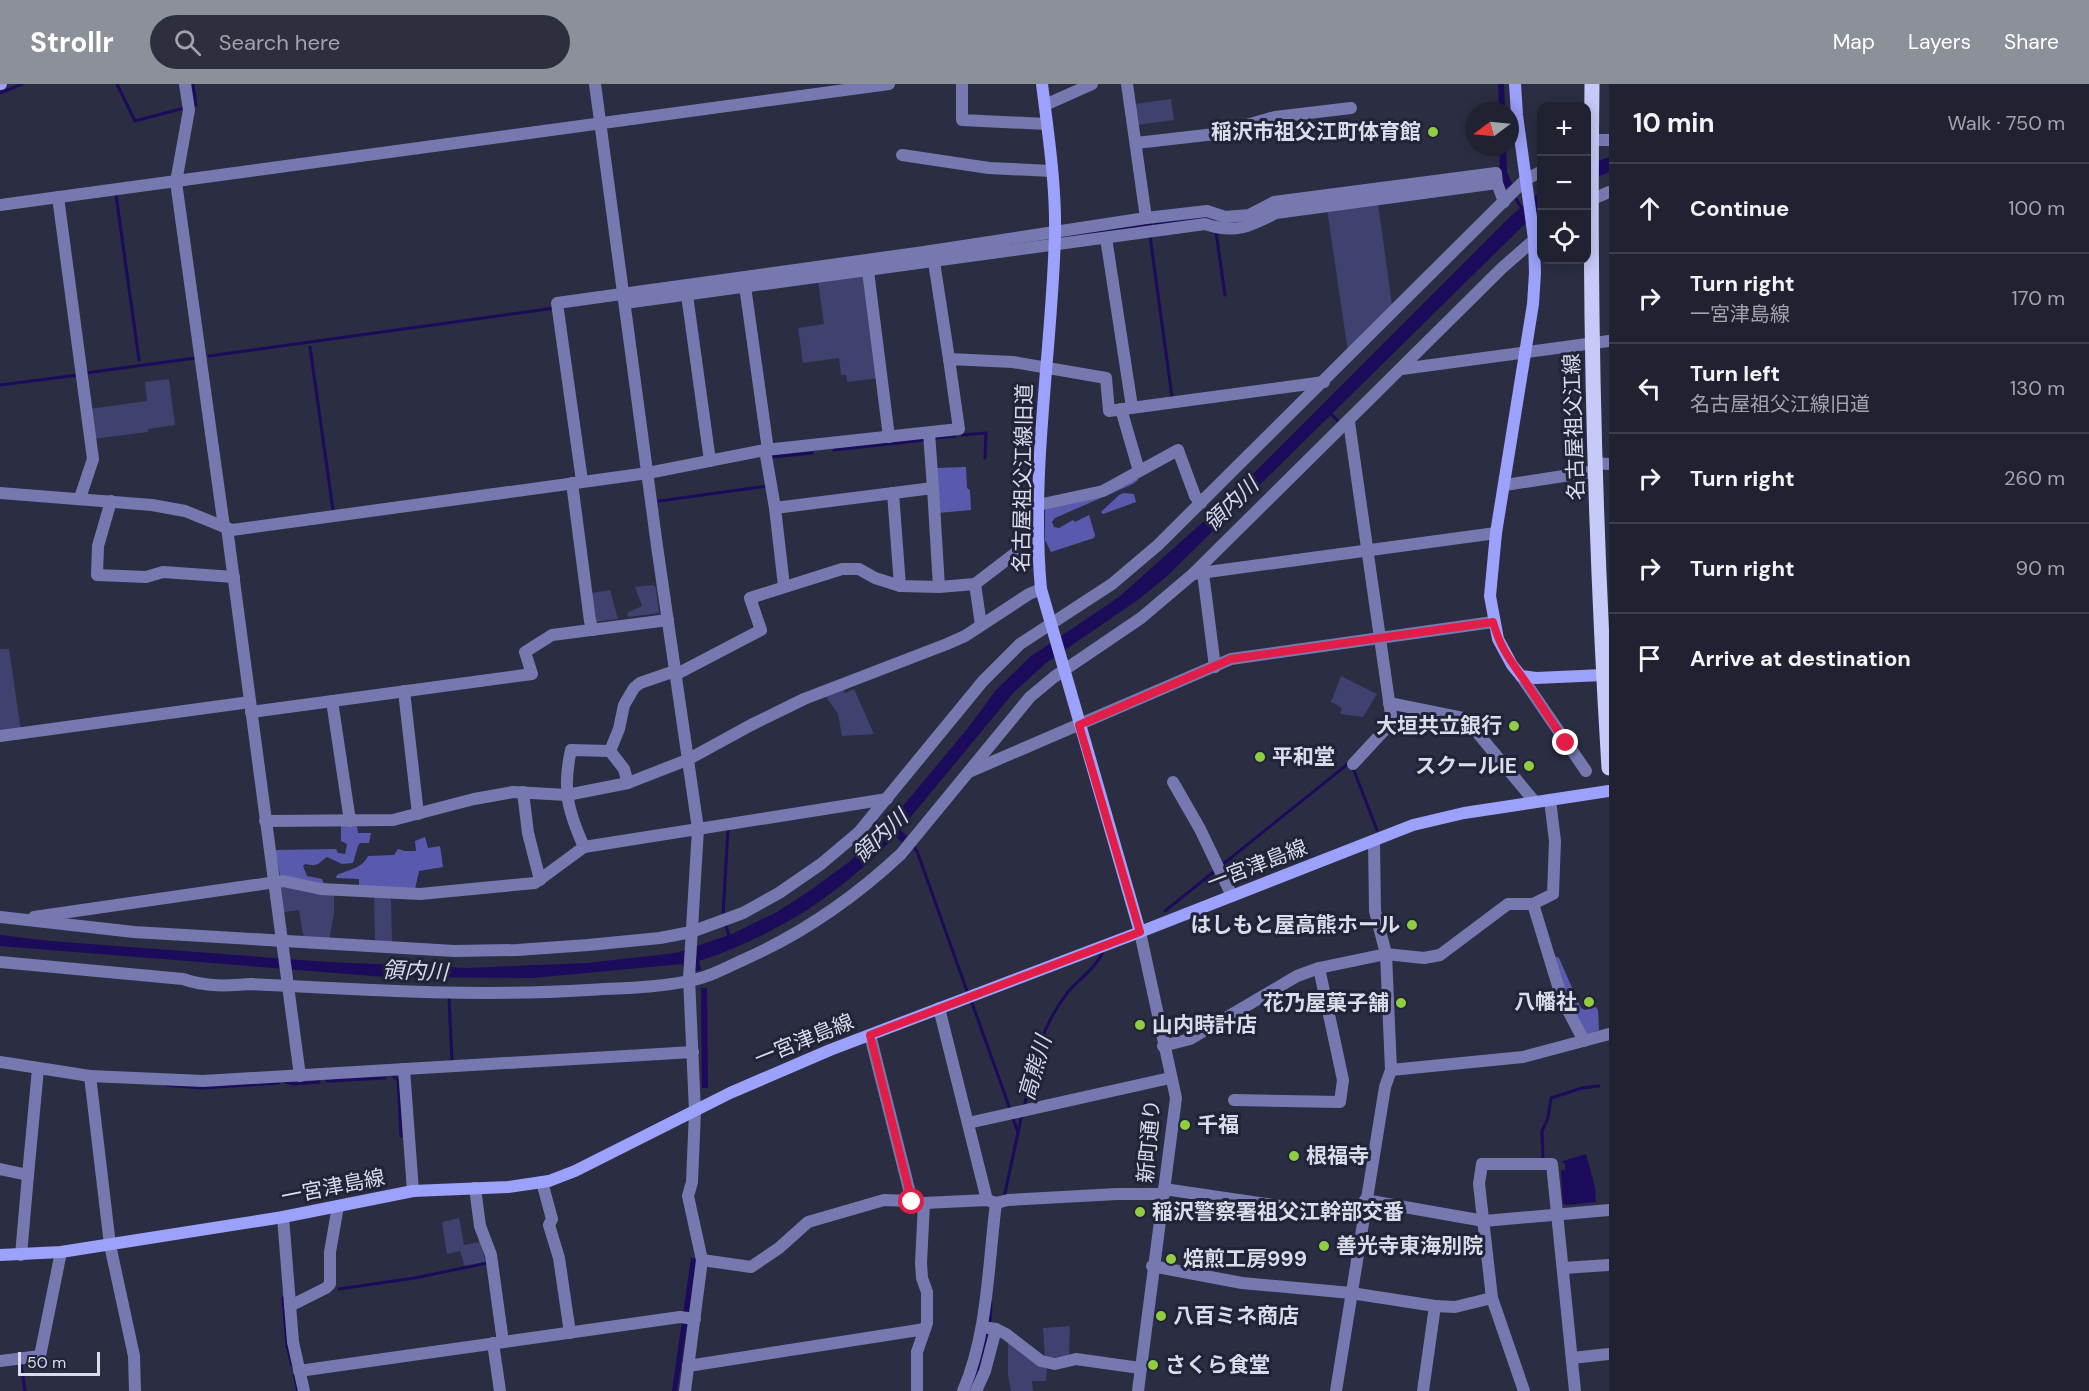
<!DOCTYPE html>
<meta charset="utf-8">
<style>
:root{--surface:#202232;--page:#2d2f3e;--text:#f1f3f6;--muted:#a2a4ac;--line:#3d3f4d;--accent:#8c9099}
body{margin:0;font-family:"DM Sans","Noto Sans JP",sans-serif;background:var(--page);color:var(--text)}
.controls{position:absolute;right:18px;top:18px;display:grid;overflow:hidden;border-radius:12px;box-shadow:0 3px 15px #0003}
.controls button{width:54px;height:54px;display:grid;place-items:center;padding:0;border:0;border-bottom:2px solid var(--line);background:var(--surface);color:var(--text);font:30px sans-serif}
.compass{position:absolute;left:1465px;top:18px;width:54px;height:54px;border-radius:50%;background:var(--surface);box-shadow:0 3px 15px #0003;rotate:254deg}
.scale{position:absolute;left:18px;bottom:15px;width:82px;box-sizing:border-box;padding-left:6px;border:3px solid #dadcea;border-top:0;font-size:16px;line-height:21px;white-space:nowrap;color:#dadcea;-webkit-text-stroke:4px #212338;paint-order:stroke}
.stop{position:absolute;width:18px;height:18px;margin:-14px;border:4px solid #e11d48;border-radius:50%;background:#fff}
.stop.end{background:#e11d48;border-color:#fff;box-shadow:0 2px 6px #0008}
.list{margin:0;padding:0;list-style:none}
h2{display:flex;justify-content:space-between;align-items:center;height:78px;margin:0;padding:0 24px;font-size:26px}
h2 small{font-size:20px;font-weight:400;color:var(--muted)}
.list li{display:grid;grid-template-columns:39px 1fr auto;gap:18px;align-items:center;box-sizing:border-box;height:90px;padding:0 24px;border-top:2px solid var(--line)}
.list b{display:block;font-size:22px;white-space:nowrap}
.list p{margin:0;font-size:20px;white-space:nowrap;color:var(--muted)}
.list em{font-size:20px;font-style:normal;color:var(--muted)}
.icon{flex:none;width:33px;height:33px;fill:none;stroke:currentColor;stroke-width:2;stroke-linecap:round;stroke-linejoin:round}
.map{position:relative;flex:none;width:1609px;height:1307px;overflow:hidden}
header{display:flex;align-items:center;gap:36px;box-sizing:border-box;height:84px;padding:0 30px;background:var(--accent);color:#fff}
header strong{font-size:28px}
nav{display:flex;gap:33px;margin-inline-start:auto;font-size:21px}
.search{width:420px;height:54px;background:var(--page);display:flex;align-items:center;gap:15px;box-sizing:border-box;padding:0 21px;border-radius:33px;color:var(--muted);font-size:22px}
main{display:flex}
aside{flex:1;background:var(--surface)}
.map>svg:first-child{display:block}
.green{fill:#3f416f}
.forest{fill:#595aad}
.water{fill:#1b0b5a}
.lines{fill:none;stroke-linecap:round;stroke-linejoin:round}
.stream{stroke:#1b0b5a;stroke-width:3}
.street{stroke:#7579b0;stroke-width:12}
.secondary{stroke:#9ca1fb;stroke-width:12}
.primary{stroke:#c6caf8;stroke-width:15}
.route{stroke:#e11d48;stroke-width:8}
.poi-dot{fill:#90cd41;stroke:#212338;stroke-width:2}
.labels{text-anchor:middle;dominant-baseline:central;stroke-width:6;stroke-linejoin:round;paint-order:stroke}
.poi-label{font-size:21px;font-weight:bold;fill:#dadcea;stroke:#212338;text-anchor:start}
.street-label{font-size:21px;fill:#dadcea;stroke:#212338}
.water-label{font-size:22px;font-style:italic;fill:#d5d8ef;stroke:#212338}
</style>
<header>
<strong>Strollr</strong>
<div class="search"><svg class="icon" aria-label="search" viewBox="0 0 24 24"><circle cx="10" cy="10" r="6"/><path d="M15 15l6 6"/></svg>Search here</div>
<nav><a>Map</a><a>Layers</a><a>Share</a></nav>
</header>
<main>
<div class="map">
<svg width="1609" height="1307" viewBox="0 0 1609 1307">
<rect width="100%" height="100%" fill="#2b2d42"/>
<g class="green">
<path d="M 1171,15 L 1174,36 L 1137,41 L 1134,20 Z"/>
<path d="M 1378,119 L 1392,221 L 1348,268 L 1327,125 Z"/>
<path d="M 866,190 L 880,294 L 847,298 L 846,291 L 841,291 L 839,274 L 803,279 L 798,244 L 824,240 L 818,197 Z"/>
<path d="M 169,295 L 175,341 L 148,345 L 148,348 L 93,355 L 89,325 L 147,317 L 145,298 Z"/>
<path d="M 653,501 L 656,504 L 659,529 L 628,533 L 627,529 L 642,522 L 635,503 Z"/>
<path d="M 610,506 L 618,535 L 594,538 L 592,509 Z"/>
<path d="M 0,565 L 9,565 L 21,647 L 0,650 Z"/>
<path d="M 1341,592 L 1377,610 L 1363,633 L 1340,630 L 1342,624 L 1331,618 Z"/>
<path d="M 842,602 L 845,609 L 854,605 L 874,650 L 842,652 L 838,630 L 824,610 Z"/>
<path d="M 283,801 L 334,810 L 334,830 L 329,856 L 304,855 L 299,826 L 284,828 L 280,804 Z"/>
<path d="M 374,812 L 391,813 L 392,859 L 375,858 Z"/>
<path d="M 459,1134 L 464,1161 L 480,1158 L 486,1179 L 465,1183 L 460,1167 L 447,1170 L 442,1138 Z"/>
<path d="M 1070,1242 L 1069,1272 L 1045,1274 L 1043,1244 Z"/>
<path d="M 1008,1257 L 1047,1284 L 1046,1297 L 1032,1297 L 1033,1307 L 1011,1307 L 1008,1291 Z"/>
</g>
<g class="forest">
<path d="M 966,383 L 967,404 L 970,406 L 971,426 L 938,429 L 937,384 Z"/>
<path d="M 1138,393 L 1138,396 L 1133,400 L 1055,434 L 1052,438 L 1054,443 L 1059,444 L 1073,436 L 1075,438 L 1089,431 L 1095,451 L 1094,454 L 1051,468 L 1045,456 L 1045,424 Z"/>
<path d="M 1124,409 L 1134,410 L 1136,418 L 1103,430 L 1101,428 L 1103,426 L 1119,411 Z"/>
<path d="M 341,741 L 357,742 L 358,749 L 371,749 L 369,759 L 360,759 L 358,762 L 353,779 L 342,780 L 327,773 C 317,780 319,783 305,780 L 303,782 L 307,792 L 322,795 L 324,800 L 280,791 L 275,766 L 336,765 L 338,769 L 345,770 L 347,760 L 341,757 Z"/>
<path d="M 425,753 L 428,764 L 440,762 L 443,783 L 419,787 L 415,805 L 359,803 L 359,795 L 336,794 L 337,791 C 348,786 363,784 368,772 L 394,771 L 398,765 L 405,767 L 416,767 L 415,757 Z"/>
<path d="M 1555,872 L 1559,874 L 1581,924 L 1585,926 L 1596,923 L 1598,926 L 1599,946 L 1584,951 L 1565,913 Z"/>
</g>
<g class="water">
<path d="M 1498,0 L 1504,0 L 1505,27 L 1499,27 Z"/>
<path d="M 1500,63 L 1506,63 L 1507,88 L 1512,100 L 1505,105 L 1499,96 Z"/>
<path d="M 1609,73 L 1609,88 L 1587,97 L 1587,81 Z"/>
<path d="M 1541,107 L 1541,124 L 1166,493 L 1139,515 L 1046,579 L 1014,608 L 900,746 L 907,752 L 902,758 L 895,752 C 841,810 775,852 699,877 L 701,886 L 686,889 L 682,880 L 532,894 L 385,893 L 0,862 L 0,851 L 50,857 L 327,878 L 467,884 L 587,879 L 676,869 L 732,850 L 777,828 L 808,808 L 849,778 L 893,734 L 968,644 L 996,606 L 1030,573 L 1119,513 L 1221,422 L 1513,130 Z"/>
<path d="M 701,904 L 707,904 L 708,1004 L 702,1004 Z"/>
<path d="M 1586,1070 L 1595,1103 L 1596,1118 L 1566,1121 L 1563,1119 L 1561,1086 L 1565,1086 L 1565,1079 L 1560,1078 Z"/>
<path d="M 691,1174 L 697,1175 L 677,1307 L 672,1307 Z"/>
</g>
<g class="lines">
<g class="stream">
<path d="M 117,0 L 135,37 L 184,24"/>
<path d="M 193,0 L 196,21 L 193,21"/>
<path d="M 0,9 L 22,0"/>
<path d="M 116,111 L 139,276"/>
<path d="M 1514,112 L 1523,126"/>
<path d="M 1156,140 L 1206,134 L 1220,138"/>
<path d="M 1216,148 L 1225,211"/>
<path d="M 1150,152 L 1172,313"/>
<path d="M 1063,153 L 1151,141"/>
<path d="M 310,263 L 333,426"/>
<path d="M 209,272 L 555,224"/>
<path d="M 86,289 L 195,274"/>
<path d="M 0,301 L 78,291"/>
<path d="M 1330,329 L 1339,338"/>
<path d="M 962,351 L 986,349 L 985,374"/>
<path d="M 935,354 L 955,352"/>
<path d="M 834,366 L 925,356"/>
<path d="M 771,376 L 772,373 L 812,369"/>
<path d="M 659,417 L 767,402"/>
<path d="M 1353,684 L 1377,746"/>
<path d="M 914,763 L 917,767 L 968,910"/>
<path d="M 1222,781 L 1349,679"/>
<path d="M 1165,827 L 1215,787"/>
<path d="M 723,831 L 728,745"/>
<path d="M 726,842 L 730,854"/>
<path d="M 449,914 L 452,977"/>
<path d="M 971,916 L 1010,1025"/>
<path d="M 394,993 L 398,995 L 401,1052"/>
<path d="M 327,997 L 385,994"/>
<path d="M 285,998 L 294,1000 L 319,998"/>
<path d="M 166,1001 L 201,1004 L 279,999"/>
<path d="M 1024,1024 C 1033,981 1040,943 1068,908 C 1081,893 1095,885 1104,866"/>
<path d="M 1012,1032 L 1018,1048"/>
<path d="M 1543,1075 L 1542,1047 L 1548,1034 L 1551,1014 L 1582,1004 L 1599,1002"/>
<path d="M 1004,1114 L 1022,1030"/>
<path d="M 339,1205 L 415,1194 L 487,1179"/>
<path d="M 283,1214 L 287,1262 L 292,1281"/>
<path d="M 990,1239 L 991,1219"/>
<path d="M 21,1280 L 25,1307"/>
<path d="M 27,1280 L 45,1278 L 45,1271"/>
<path d="M 294,1290 L 298,1307"/>
<path d="M 974,1297 L 982,1273 L 988,1246"/>
</g>
<g class="street">
<path d="M 185,0 L 189,26 L 176,98 L 224,443"/>
<path d="M 595,0 L 657,462 L 698,745 L 689,894 L 695,1027 L 692,1098 L 688,1112 L 702,1176 L 685,1307"/>
<path d="M 962,0 L 962,36 L 1047,40"/>
<path d="M 1045,21 L 1092,0"/>
<path d="M 1136,59 L 1215,50 L 1275,33 L 1351,24"/>
<path d="M 1586,59 L 1591,56 L 1609,56"/>
<path d="M 902,71 L 989,84 L 1052,87"/>
<path d="M 58,113 L 93,375 L 80,414"/>
<path d="M 1586,118 L 1609,108"/>
<path d="M 0,121 L 889,0"/>
<path d="M 1146,134 L 1207,127 L 1225,133 L 1249,131 L 1274,118 L 1496,89 L 1497,99 L 1504,118"/>
<path d="M 1106,154 L 1132,323"/>
<path d="M 934,178 L 949,275"/>
<path d="M 867,179 L 889,353"/>
<path d="M 744,195 L 768,366"/>
<path d="M 687,211 L 710,377"/>
<path d="M 625,219 L 1205,140 C 1235,150 1249,143 1276,129 L 1497,99"/>
<path d="M 1402,285 L 1609,257"/>
<path d="M 1121,325 L 1139,387"/>
<path d="M 1349,338 L 1392,638 L 1353,680"/>
<path d="M 929,349 L 933,404"/>
<path d="M 765,366 L 775,424 L 784,502"/>
<path d="M 1595,379 L 1609,380"/>
<path d="M 582,397 L 557,219 L 924,168 L 1146,134 L 1127,0"/>
<path d="M 572,399 L 590,537 L 593,546"/>
<path d="M 1505,401 L 1596,387"/>
<path d="M 0,409 L 152,421 L 185,427 L 232,446 L 648,389 L 765,366 L 959,345 L 949,275 L 1013,278 L 1106,294 L 1109,327 L 1324,298"/>
<path d="M 893,409 L 900,502 L 939,503"/>
<path d="M 111,417 L 98,462 L 97,491 L 146,493 L 163,488 L 234,493"/>
<path d="M 1038,421 L 1103,407 L 1178,366 L 1195,412 L 1201,419"/>
<path d="M 775,424 L 933,404 L 939,503 L 975,500 L 981,541"/>
<path d="M 227,444 L 300,992"/>
<path d="M 1203,489 L 1215,583"/>
<path d="M 1193,490 L 1496,449"/>
<path d="M 975,500 L 1026,461 L 1038,459"/>
<path d="M 675,591 L 761,546 L 750,514 L 842,485 L 859,485 L 875,494 L 900,502"/>
<path d="M 1521,592 L 1586,687"/>
<path d="M 404,607 L 418,730"/>
<path d="M 332,617 L 350,737"/>
<path d="M 1389,619 L 1468,635 L 1480,652 L 1535,718"/>
<path d="M 251,628 L 532,590 L 525,568 L 552,551 L 668,536"/>
<path d="M 0,652 L 250,618"/>
<path d="M 971,687 L 1231,575 L 1493,538"/>
<path d="M 1173,698 L 1200,745 L 1232,812"/>
<path d="M 628,699 L 624,685 L 610,667 L 619,645 L 624,621 L 634,604 L 640,599 L 675,587"/>
<path d="M 523,708 L 528,749 L 540,796"/>
<path d="M 265,737 L 393,736 L 474,715 L 513,708 L 567,711 L 628,699 L 687,676 L 751,641 L 804,615 L 947,560 L 965,552 L 1029,510 L 1041,505"/>
<path d="M 584,763 C 568,727 562,706 571,666 L 610,667"/>
<path d="M 1533,820 L 1562,915 L 1584,957"/>
<path d="M 0,833 L 134,848 L 454,867 L 517,866 L 588,861 L 660,854 L 691,848 L 743,829 L 779,809 L 821,780 L 859,748 L 983,597 L 1020,560 L 1112,500 L 1158,461 L 1525,96 L 1542,87"/>
<path d="M 34,833 L 283,797 L 321,805 L 420,810 L 535,799 L 584,763 L 887,715"/>
<path d="M 0,878 L 183,895 C 206,903 227,902 251,900 C 364,906 476,913 588,906 C 621,904 656,904 688,897 C 707,894 726,884 743,876 C 802,850 854,814 901,770 L 1030,613 L 1054,593 L 1141,534 L 1193,490 L 1502,184 L 1542,149"/>
<path d="M 939,924 L 987,1116"/>
<path d="M 870,951 L 912,1117 L 924,1119 L 987,1116 L 996,1119 L 1008,1116 L 1117,1110 L 1164,1110"/>
<path d="M 1163,962 L 1190,955 L 1297,892 L 1319,884 L 1386,870 L 1424,874 L 1440,871 L 1508,820 L 1533,820 L 1553,810 L 1555,757 L 1550,716"/>
<path d="M 0,978 L 90,992 L 203,997 L 693,968"/>
<path d="M 404,985 L 413,1107"/>
<path d="M 1391,986 L 1523,973 L 1609,950"/>
<path d="M 90,992 L 110,1161 L 134,1272 L 135,1307"/>
<path d="M 1234,1016 L 1340,1018 L 1343,996 L 1319,884"/>
<path d="M 968,1039 L 1170,994"/>
<path d="M 0,1085 L 28,1091 L 21,1171"/>
<path d="M 28,1091 L 38,985"/>
<path d="M 542,1098 L 552,1135 L 549,1141 L 559,1174 L 570,1249"/>
<path d="M 475,1104 L 480,1142 L 491,1171 L 503,1258"/>
<path d="M 1164,1105 L 1287,1123"/>
<path d="M 1365,1116 L 1484,1137 L 1609,1126"/>
<path d="M 283,1133 L 293,1258 L 304,1307"/>
<path d="M 702,1176 L 751,1183 L 779,1164 L 808,1138 L 884,1116 L 912,1117"/>
<path d="M 1152,1182 L 1242,1199 L 1351,1209 L 1435,1222 L 1423,1307"/>
<path d="M 1563,1184 L 1609,1181"/>
<path d="M 290,1222 L 326,1204 L 330,1200 L 330,1168 L 338,1122"/>
<path d="M 1435,1222 L 1455,1223 L 1492,1214"/>
<path d="M 982,1243 L 996,1245 L 1006,1250 L 1041,1277 L 1055,1280 L 1076,1275 L 1140,1284"/>
<path d="M 493,1259 L 500,1307"/>
<path d="M 1572,1274 L 1609,1270"/>
<path d="M 0,1277 L 40,1272 L 61,1168"/>
<path d="M 688,1282 L 925,1245"/>
<path d="M 299,1287 L 680,1233 L 695,1235"/>
<path d="M 917,1307 L 917,1268 L 927,1239 L 927,1208 L 922,1194 L 921,1179 L 924,1119"/>
<path d="M 963,1307 C 988,1249 988,1182 996,1119"/>
<path d="M 976,1307 L 985,1287 L 996,1245"/>
<path d="M 1138,1307 L 1176,1014 L 1140,848"/>
<path d="M 1336,1307 L 1385,1003 L 1391,986 L 1386,870 L 1375,827 L 1374,757"/>
<path d="M 1524,1307 L 1492,1214 L 1479,1100 L 1482,1080 L 1552,1080 L 1575,1307"/>
</g>
<g class="secondary">
<path d="M 0,0 L 1,0"/>
<path d="M 1042,0 C 1048,49 1056,100 1055,150 C 1052,268 1030,386 1041,505 L 1140,848"/>
<path d="M 1515,0 L 1517,31 L 1534,155 L 1535,189 L 1533,220 L 1496,449 L 1490,512 L 1498,555 L 1512,581 L 1521,592 L 1536,594 L 1603,591"/>
<path d="M 0,1171 L 61,1168 L 283,1133 L 413,1107 L 508,1103 L 549,1097 L 575,1087 L 730,1009 L 830,966 L 1140,848 L 1413,741 L 1464,729 L 1609,707"/>
</g>
<path class="primary" d="M 1592,0 C 1589,228 1595,457 1609,684"/>
</g>
<g class="lines">
<path class="route" d="M 912,1118 L 870,951 L 1140,848 L 1079,641 L 1231,575 L 1493,538 C 1501,566 1511,577 1527,600 C 1540,620 1553,639 1566,659"/>
</g>
<g class="poi-dot">
<circle cx="1433" cy="48" r="6"/>
<circle cx="1514" cy="642" r="6"/>
<circle cx="1260" cy="673" r="6"/>
<circle cx="1529" cy="682" r="6"/>
<circle cx="1412" cy="841" r="6"/>
<circle cx="1589" cy="918" r="6"/>
<circle cx="1401" cy="919" r="6"/>
<circle cx="1140" cy="941" r="6"/>
<circle cx="1185" cy="1041" r="6"/>
<circle cx="1294" cy="1072" r="6"/>
<circle cx="1140" cy="1128" r="6"/>
<circle cx="1324" cy="1162" r="6"/>
<circle cx="1171" cy="1175" r="6"/>
<circle cx="1161" cy="1232" r="6"/>
<circle cx="1153" cy="1281" r="6"/>
</g>
<g class="labels">
<g class="poi-label">
<text x="1421" y="48" text-anchor="end">稲沢市祖父江町体育館</text>
<text x="1502" y="642" text-anchor="end">大垣共立銀行</text>
<text x="1272" y="673">平和堂</text>
<text x="1517" y="682" text-anchor="end">スクールIE</text>
<text x="1400" y="841" text-anchor="end">はしもと屋高熊ホール</text>
<text x="1577" y="918" text-anchor="end">八幡社</text>
<text x="1389" y="919" text-anchor="end">花乃屋菓子舗</text>
<text x="1152" y="941">山内時計店</text>
<text x="1197" y="1041">千福</text>
<text x="1306" y="1072">根福寺</text>
<text x="1152" y="1128">稲沢警察署祖父江幹部交番</text>
<text x="1336" y="1162">善光寺東海別院</text>
<text x="1183" y="1175">焙煎工房999</text>
<text x="1173" y="1232">八百ミネ商店</text>
<text x="1165" y="1281">さくら食堂</text>
</g>
<g class="street-label">
<text transform="translate(1574 343) rotate(-92)">名古屋祖父江線</text>
<text transform="translate(1023 394) rotate(-89)">名古屋祖父江線旧道</text>
<text transform="translate(1257 781) rotate(-21)">一宮津島線</text>
<text transform="translate(804 956) rotate(-22)">一宮津島線</text>
<text transform="translate(1149 1057) rotate(-85)">新町通り</text>
<text transform="translate(333 1103) rotate(-11)">一宮津島線</text>
</g>
<g class="water-label">
<text transform="translate(1231 420) rotate(-44)">領内川</text>
<text transform="translate(880 752) rotate(-43)">領内川</text>
<text transform="translate(415 887) rotate(2)">領内川</text>
<text transform="translate(1035 984) rotate(-74)">高熊川</text>
</g>
</g>
</svg>
<div class="controls">
<button>+</button>
<button>−</button>
<button><svg class="icon" aria-label="locate" viewBox="0 0 24 24"><circle cx="12" cy="12" r="6"/><path d="M12 2v4M12 18v4M2 12h4M18 12h4"/></svg></button>
</div>
<svg class="compass" viewBox="-18 -18 36 36"><path d="M0-13l5 13h-10z" fill="#e53935"/><path d="M0 13l5-13h-10z" fill="#a2a4ac"/></svg>
<div class="scale">50 m</div>
<div class="stop" style="left:912px;top:1118px"></div>
<div class="stop end" style="left:1566px;top:659px"></div>
</div>
<aside>
<h2>10 min<small>Walk · 750 m</small></h2>
<ul class="list">
<li><svg class="icon" aria-label="ahead" viewBox="0 0 24 24"><path d="M12 20V5M6 11l6-6 6 6"/></svg><div><b>Continue</b></div><em>100 m</em></li>
<li><svg class="icon" aria-label="right" viewBox="0 0 24 24"><path d="M7 20v-9h11M14 6l5 5-5 5"/></svg><div><b>Turn right</b><p>一宮津島線</p></div><em>170 m</em></li>
<li><svg class="icon" aria-label="left" viewBox="0 0 24 24"><path d="M17 20v-9H6M10 6l-5 5 5 5"/></svg><div><b>Turn left</b><p>名古屋祖父江線旧道</p></div><em>130 m</em></li>
<li><svg class="icon" aria-label="right" viewBox="0 0 24 24"><path d="M7 20v-9h11M14 6l5 5-5 5"/></svg><div><b>Turn right</b></div><em>260 m</em></li>
<li><svg class="icon" aria-label="right" viewBox="0 0 24 24"><path d="M7 20v-9h11M14 6l5 5-5 5"/></svg><div><b>Turn right</b></div><em>90 m</em></li>
<li><svg class="icon" aria-label="arrive" viewBox="0 0 24 24"><path d="M6 21V4h12l-3 4 3 4H6"/></svg><div><b>Arrive at destination</b></div></li>
</ul>
</aside>
</main>
